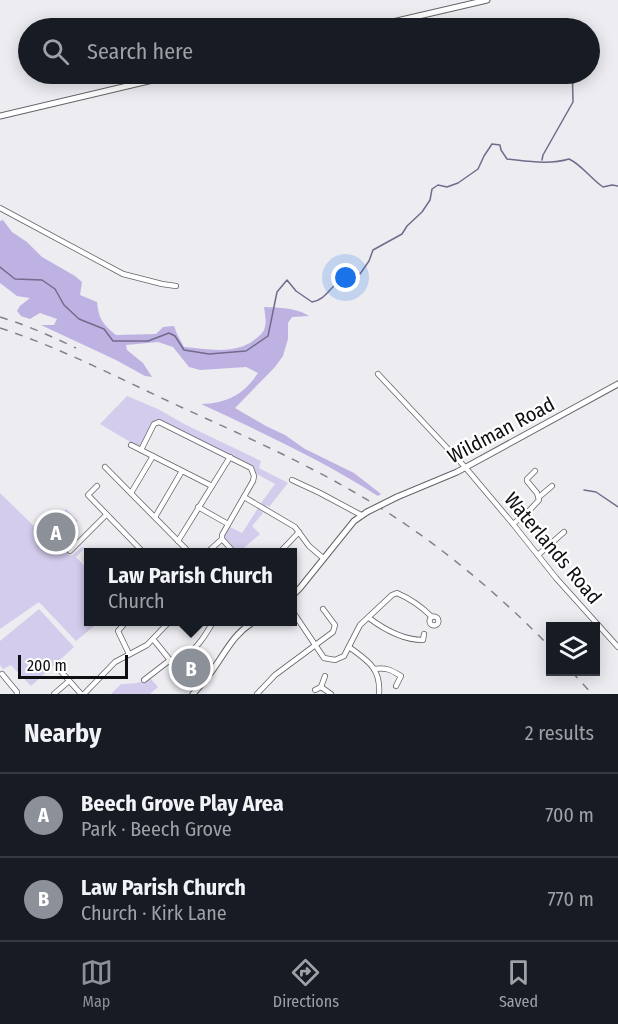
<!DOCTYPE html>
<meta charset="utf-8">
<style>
:root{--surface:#171b24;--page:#20242c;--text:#f1f3f6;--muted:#9ea1a6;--line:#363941;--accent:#8c9099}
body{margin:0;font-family:"Fira Sans Condensed",sans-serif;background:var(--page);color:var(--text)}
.controls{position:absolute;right:18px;bottom:18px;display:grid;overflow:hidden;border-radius:0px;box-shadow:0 3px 15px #0003}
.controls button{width:54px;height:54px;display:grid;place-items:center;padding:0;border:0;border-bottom:2px solid var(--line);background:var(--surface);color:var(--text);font:30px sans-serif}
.scale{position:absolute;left:18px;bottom:15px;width:110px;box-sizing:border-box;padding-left:6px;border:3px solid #0f0e10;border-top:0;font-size:16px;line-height:21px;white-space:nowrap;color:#0f0e10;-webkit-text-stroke:4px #fff;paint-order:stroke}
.you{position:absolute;left:346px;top:278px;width:21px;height:21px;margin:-15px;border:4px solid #fff;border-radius:50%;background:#1a73e8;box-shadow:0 0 0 9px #1a73e833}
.badge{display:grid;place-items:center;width:39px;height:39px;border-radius:50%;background:var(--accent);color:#fff;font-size:20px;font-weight:700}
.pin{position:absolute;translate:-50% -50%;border:3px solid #fff;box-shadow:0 2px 6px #0006}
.popup{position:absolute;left:84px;top:548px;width:213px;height:78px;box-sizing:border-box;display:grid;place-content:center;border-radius:0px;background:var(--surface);filter:drop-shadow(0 2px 4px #0005);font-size:20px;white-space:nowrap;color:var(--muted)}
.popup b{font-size:22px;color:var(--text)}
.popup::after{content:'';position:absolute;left:50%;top:100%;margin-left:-12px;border:12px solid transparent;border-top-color:var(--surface)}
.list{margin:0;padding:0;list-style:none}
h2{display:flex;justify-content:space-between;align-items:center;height:78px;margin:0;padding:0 24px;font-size:26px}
h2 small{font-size:20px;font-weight:400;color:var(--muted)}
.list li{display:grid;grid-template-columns:39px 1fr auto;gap:18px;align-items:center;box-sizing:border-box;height:84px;padding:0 24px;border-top:2px solid var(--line)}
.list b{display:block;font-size:22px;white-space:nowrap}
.list p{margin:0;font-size:20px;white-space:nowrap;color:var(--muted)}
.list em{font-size:20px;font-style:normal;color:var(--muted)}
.icon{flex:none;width:33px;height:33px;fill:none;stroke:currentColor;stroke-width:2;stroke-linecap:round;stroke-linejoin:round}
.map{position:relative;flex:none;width:618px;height:694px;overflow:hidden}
.search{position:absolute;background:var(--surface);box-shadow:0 3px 15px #0003;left:18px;right:18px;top:18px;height:66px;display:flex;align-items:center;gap:15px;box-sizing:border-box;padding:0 21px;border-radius:33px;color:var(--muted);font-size:22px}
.sheet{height:246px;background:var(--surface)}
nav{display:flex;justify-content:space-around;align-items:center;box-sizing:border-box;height:84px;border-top:2px solid var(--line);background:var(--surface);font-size:16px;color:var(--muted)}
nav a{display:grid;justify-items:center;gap:3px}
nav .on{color:var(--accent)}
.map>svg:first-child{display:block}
.green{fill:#d4ccec}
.forest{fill:#beb2e2}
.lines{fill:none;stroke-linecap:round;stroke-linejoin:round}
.stream{stroke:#746a8c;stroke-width:1.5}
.minor-casing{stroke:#646367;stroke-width:6}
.major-casing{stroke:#646367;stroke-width:7}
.minor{stroke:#fff;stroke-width:4.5}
.major{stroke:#fff;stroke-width:5}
.rail{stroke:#838285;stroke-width:1.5;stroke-dasharray:8 8;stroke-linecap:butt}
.major-bridge-casing{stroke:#646367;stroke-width:7;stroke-linecap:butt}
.major-bridge{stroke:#fff;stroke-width:5}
.labels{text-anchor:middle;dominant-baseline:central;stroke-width:4.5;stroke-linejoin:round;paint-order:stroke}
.street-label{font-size:20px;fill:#0f0e10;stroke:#fff}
</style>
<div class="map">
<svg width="618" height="694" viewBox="0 0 618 694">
<rect width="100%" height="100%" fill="#edecf1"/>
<g class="green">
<path d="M 127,396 L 158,409 L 186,425 L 261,461 L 259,468 L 288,483 L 269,507 L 267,505 L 266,507 L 261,503 L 275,484 L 159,420 L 154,421 L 142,445 L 137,446 L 100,424 Z"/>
<path d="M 0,493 L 41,533 L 66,509 L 78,521 L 69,531 L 78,541 L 71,548 L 69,546 L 65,550 L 71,556 L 82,547 L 85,548 L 76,557 L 89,571 L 89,622 L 99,622 L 76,641 L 39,602 L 0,629 Z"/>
<path d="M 258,508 L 263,513 L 252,526 L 260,534 L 239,552 L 229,552 L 234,547 L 223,536 L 225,533 L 226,533 L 230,527 L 242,533 Z"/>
<path d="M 39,609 L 74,647 L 31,686 L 11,665 L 3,669 L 0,665 L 0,641 Z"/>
<path d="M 150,678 L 158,687 L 150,694 L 111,694 L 121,684 C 131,684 141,683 150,678 Z"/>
</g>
<path class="forest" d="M 3,220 L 12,232 L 27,242 L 42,257 L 75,276 L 82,282 L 80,295 L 97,302 C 99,320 103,324 116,335 L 156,334 L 163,327 L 174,326 L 177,334 L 184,347 C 207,349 235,355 254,340 C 257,338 262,334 264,330 C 267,323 265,314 264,307 C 279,308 295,307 309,316 L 292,317 L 288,323 L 288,339 L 283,356 L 275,367 L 235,408 L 266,426 L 285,435 L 305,449 L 354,473 L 381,494 L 378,496 C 322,460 261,432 201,404 C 228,403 244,394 258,373 L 246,367 L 200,370 L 189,367 L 173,347 L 158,342 L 126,345 L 127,350 L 143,363 L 152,377 L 145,376 L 116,360 L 41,325 L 54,325 L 57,319 L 40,313 L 30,319 L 21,316 L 17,311 L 20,306 L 30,298 L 17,296 L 0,283 L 0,221 Z"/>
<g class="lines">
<g class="stream">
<path d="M 542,160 L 543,155 L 573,102 C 573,92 572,84 573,74"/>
<path d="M 0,267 L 15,279 L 42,280 L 55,289 L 64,305 L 79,319 L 104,329 L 113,341 L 148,341 L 169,333 L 175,336 L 184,350 L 209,354 L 246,351 L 268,336 L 277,292 L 287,280 L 296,291 L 312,302 C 324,300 328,291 336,284 C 342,278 352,275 360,274 L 369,261 L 373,250 L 402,234 L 407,226 L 422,212 L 430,200 L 432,189 L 438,185 L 447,187 L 458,183 L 478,169 L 484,156 L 492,144 L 500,145 L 501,150 L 507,159 C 527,161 549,165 569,159 C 582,165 591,179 603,187 L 612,185 L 618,186"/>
<path d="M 584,490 L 596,492 L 618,507"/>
</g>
<g class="minor-casing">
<g id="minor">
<path d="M 0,208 L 123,274 L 162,284 L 176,286"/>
<path d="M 378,374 L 465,467 L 513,524 L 556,578 L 618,647"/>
<path d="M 131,445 L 212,486"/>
<path d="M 141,450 L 154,424 L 159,422 L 251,468 L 254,476 L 253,481 L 222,535 L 222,539 L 231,549"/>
<path d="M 105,467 L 189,552"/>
<path d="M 292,480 L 320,493 L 361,515"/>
<path d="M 97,486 L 88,495 L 143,552"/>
<path d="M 131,493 L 153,456"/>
<path d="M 244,497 L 295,527 L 309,546 L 323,558"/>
<path d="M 539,497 L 552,486"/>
<path d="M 198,507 L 228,524"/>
<path d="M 155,517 L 182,471"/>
<path d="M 513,524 L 527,513 L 539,500 L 537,493 L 527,481 L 527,479 L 535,471"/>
<path d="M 178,541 L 230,457"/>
<path d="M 211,549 L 222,539"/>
<path d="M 70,551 L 106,515"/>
<path d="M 280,552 L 299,532"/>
<path d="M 538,555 L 564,532"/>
<path d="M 293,612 L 324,658 L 335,660 L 344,656 L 360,625 L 392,595 L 397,593 C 411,599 421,606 432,617"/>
<circle cx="434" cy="621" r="4.5"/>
<path d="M 369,618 C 385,630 403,640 423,640 L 424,634"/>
<path d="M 126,622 L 118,631 L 129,654"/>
<path d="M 349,647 C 368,661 381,668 379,694"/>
<path d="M 170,660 C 175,659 180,659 185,656 C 197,649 206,634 213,622"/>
<path d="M 57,667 L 81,694"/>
<path d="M 374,669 C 386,667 391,670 401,676 L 396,686"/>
<path d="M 2,674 L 17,692 L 17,694"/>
<path d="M 144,680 L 170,660 L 153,639"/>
<path d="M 321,687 L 331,694"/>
<path d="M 315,690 L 321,687 L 325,676"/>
<path d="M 54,694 L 69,681"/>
<path d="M 84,694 L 115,662 L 147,645 L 169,622"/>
<path d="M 257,694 L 275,675 L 333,632 L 335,625 L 323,609"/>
</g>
</g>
<g class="major-casing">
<g id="major">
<path d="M 367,28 L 487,0"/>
<path d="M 0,116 L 178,74"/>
<path d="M 397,497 L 457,472 L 618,384"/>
<path d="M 293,595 L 300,588 L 354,521 L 367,512"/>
<path d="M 193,694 C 200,686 208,677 214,668 C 227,650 233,635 253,622"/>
</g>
</g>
<use href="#minor" class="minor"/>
<use href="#major" class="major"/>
<g class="rail">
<path d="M 0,317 C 26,325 51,336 76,348"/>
<path d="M 0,328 C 64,349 122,380 183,408 C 238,433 294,458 347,488 C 422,530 491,586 550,647"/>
<path d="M 572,672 L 592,694"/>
</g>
<g class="major-bridge-casing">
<path id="major-bridge" d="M 367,512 L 397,497"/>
</g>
<use href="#major-bridge" class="major-bridge"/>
</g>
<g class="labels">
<g class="street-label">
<text transform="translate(501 430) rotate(-28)">Wildman Road</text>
<text transform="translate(553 548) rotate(50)">Waterlands Road</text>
</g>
</g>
</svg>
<div class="controls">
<button><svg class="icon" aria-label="layers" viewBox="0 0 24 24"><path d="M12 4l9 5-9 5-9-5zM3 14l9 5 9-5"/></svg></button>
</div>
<div class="scale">200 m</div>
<div class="you"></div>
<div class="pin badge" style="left:56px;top:532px">A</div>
<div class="pin badge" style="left:191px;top:668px">B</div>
<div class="popup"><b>Law Parish Church</b>Church</div>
<div class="search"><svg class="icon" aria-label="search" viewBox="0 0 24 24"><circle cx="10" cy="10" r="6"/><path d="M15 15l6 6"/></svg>Search here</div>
</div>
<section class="sheet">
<h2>Nearby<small>2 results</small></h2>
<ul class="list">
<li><span class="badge">A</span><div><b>Beech Grove Play Area</b><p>Park · Beech Grove</p></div><em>700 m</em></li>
<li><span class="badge">B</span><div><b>Law Parish Church</b><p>Church · Kirk Lane</p></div><em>770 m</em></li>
</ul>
</section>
<nav>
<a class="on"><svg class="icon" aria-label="map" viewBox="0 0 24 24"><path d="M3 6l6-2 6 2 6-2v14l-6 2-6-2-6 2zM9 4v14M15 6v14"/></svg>Map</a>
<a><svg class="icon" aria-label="directions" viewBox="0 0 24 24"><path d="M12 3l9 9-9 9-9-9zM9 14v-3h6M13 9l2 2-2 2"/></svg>Directions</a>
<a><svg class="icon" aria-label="saved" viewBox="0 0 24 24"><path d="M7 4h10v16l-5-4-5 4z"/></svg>Saved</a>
</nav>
